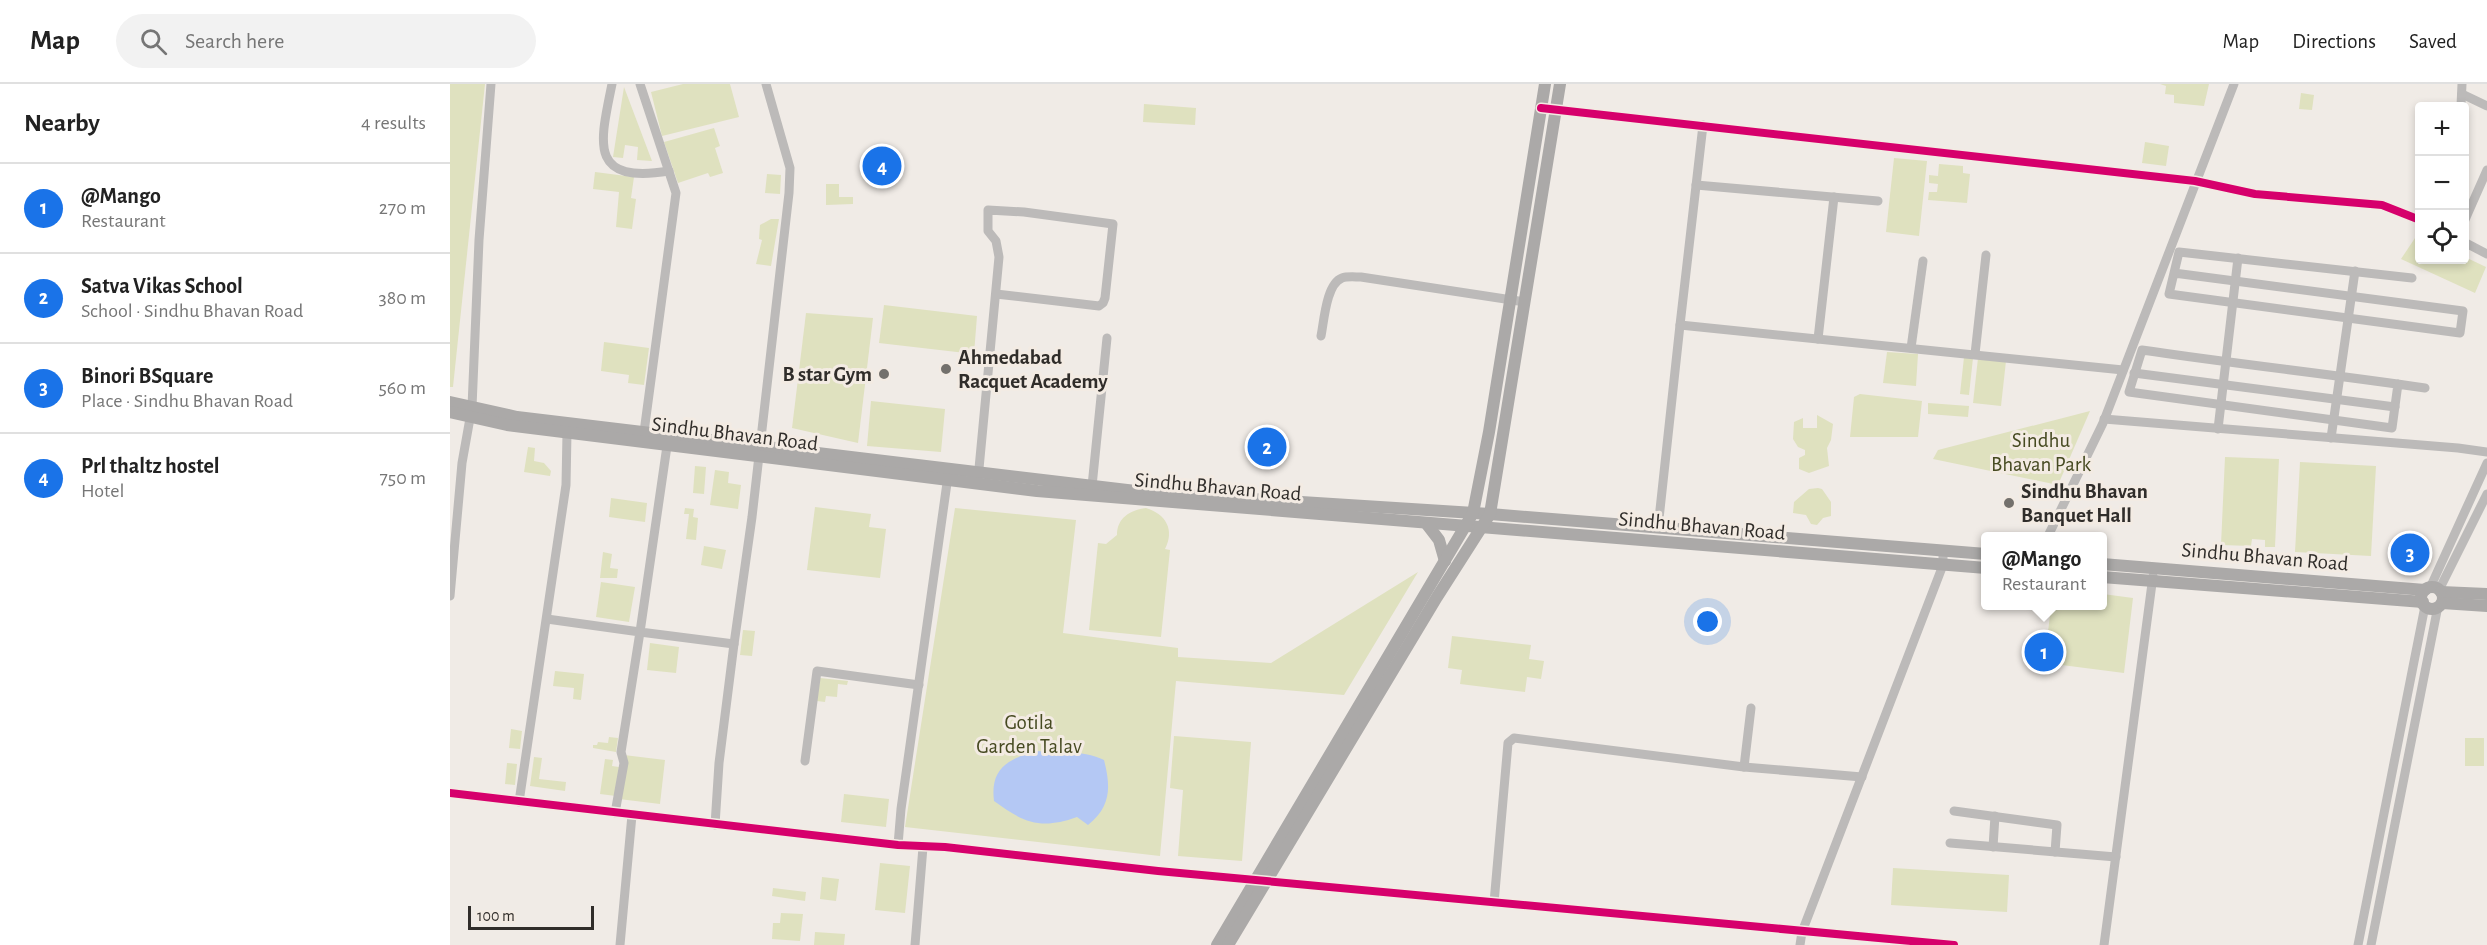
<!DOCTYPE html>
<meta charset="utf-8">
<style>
:root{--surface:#fff;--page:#f2f2f2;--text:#222;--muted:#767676;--line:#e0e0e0;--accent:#1a73e8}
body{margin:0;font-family:"Alegreya Sans",sans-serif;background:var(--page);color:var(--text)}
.controls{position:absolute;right:18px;top:18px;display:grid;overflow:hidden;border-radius:6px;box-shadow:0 3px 9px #0003}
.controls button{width:54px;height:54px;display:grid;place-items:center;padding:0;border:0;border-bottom:2px solid var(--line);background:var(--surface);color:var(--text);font:30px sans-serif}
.scale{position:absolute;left:18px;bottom:15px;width:126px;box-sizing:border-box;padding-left:6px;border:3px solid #302d2a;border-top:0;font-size:16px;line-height:21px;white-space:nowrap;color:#302d2a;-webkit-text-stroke:4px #f3ebe3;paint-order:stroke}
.you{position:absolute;left:1258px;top:538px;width:21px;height:21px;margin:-15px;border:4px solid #fff;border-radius:50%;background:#1a73e8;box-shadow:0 0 0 9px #1a73e833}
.badge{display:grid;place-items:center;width:39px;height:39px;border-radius:50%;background:var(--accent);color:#fff;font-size:20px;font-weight:700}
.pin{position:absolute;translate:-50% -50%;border:3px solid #fff;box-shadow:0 2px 6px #0006}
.popup{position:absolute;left:1531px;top:448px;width:126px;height:78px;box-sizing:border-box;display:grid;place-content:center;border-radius:6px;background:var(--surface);filter:drop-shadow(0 2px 4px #0005);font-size:20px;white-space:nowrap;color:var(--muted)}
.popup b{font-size:22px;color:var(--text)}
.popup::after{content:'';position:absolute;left:50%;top:100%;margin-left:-12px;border:12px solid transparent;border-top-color:var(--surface)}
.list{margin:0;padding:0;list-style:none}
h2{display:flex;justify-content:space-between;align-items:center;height:78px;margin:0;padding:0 24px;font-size:26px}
h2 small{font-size:20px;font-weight:400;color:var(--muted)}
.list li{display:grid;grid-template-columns:39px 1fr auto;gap:18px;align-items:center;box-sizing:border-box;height:90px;padding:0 24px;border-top:2px solid var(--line)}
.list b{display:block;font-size:22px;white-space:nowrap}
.list p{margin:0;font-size:20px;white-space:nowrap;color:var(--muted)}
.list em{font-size:20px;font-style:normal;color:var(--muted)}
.icon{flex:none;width:33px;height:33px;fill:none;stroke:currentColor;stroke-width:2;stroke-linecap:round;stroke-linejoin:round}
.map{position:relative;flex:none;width:2037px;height:861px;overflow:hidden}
header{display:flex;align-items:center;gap:36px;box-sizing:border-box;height:84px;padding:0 30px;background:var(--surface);border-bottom:2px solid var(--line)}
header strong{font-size:28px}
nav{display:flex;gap:33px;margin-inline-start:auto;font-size:21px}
.search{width:420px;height:54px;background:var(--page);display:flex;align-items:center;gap:15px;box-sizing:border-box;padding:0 21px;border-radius:33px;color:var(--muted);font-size:22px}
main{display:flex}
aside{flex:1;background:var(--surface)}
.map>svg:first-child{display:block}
.green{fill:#dfe1bf}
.water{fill:#b4c8f4}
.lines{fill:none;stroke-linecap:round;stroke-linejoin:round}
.minor{stroke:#bcbab9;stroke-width:9}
.major{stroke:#aba9a8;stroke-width:12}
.cycleway-casing{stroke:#f3ebe3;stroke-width:11}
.cycleway{stroke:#d6006c;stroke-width:8}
.poi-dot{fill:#73706c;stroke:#f3ebe3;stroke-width:2}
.labels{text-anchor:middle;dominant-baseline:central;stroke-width:6;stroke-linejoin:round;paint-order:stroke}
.poi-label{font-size:21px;font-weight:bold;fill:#302d2a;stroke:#f3ebe3;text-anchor:start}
.street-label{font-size:21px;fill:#302d2a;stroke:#f3ebe3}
.park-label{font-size:21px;fill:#464a21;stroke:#f3ebe3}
</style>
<header>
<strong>Map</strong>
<div class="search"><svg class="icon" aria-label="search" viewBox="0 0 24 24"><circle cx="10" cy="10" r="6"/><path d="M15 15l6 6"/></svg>Search here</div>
<nav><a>Map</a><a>Directions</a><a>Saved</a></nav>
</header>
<main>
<aside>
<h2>Nearby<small>4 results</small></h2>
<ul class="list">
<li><span class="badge">1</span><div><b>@Mango</b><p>Restaurant</p></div><em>270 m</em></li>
<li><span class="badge">2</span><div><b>Satva Vikas School</b><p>School · Sindhu Bhavan Road</p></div><em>380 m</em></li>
<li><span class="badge">3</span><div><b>Binori BSquare</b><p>Place · Sindhu Bhavan Road</p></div><em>560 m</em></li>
<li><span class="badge">4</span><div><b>Prl thaltz hostel</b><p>Hotel</p></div><em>750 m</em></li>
</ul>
</aside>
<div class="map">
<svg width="2037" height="861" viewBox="0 0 2037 861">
<rect width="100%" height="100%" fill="#f0ebe6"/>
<g class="green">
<path d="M 0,0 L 35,0 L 3,303 L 0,303 Z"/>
<path d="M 233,0 L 280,0 L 289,33 L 212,52 L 201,8 Z"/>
<path d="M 1710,0 L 1759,0 L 1754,22 L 1724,19 L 1724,11 L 1715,10 L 1716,2 Z"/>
<path d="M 174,3 L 202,77 L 187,76 L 188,63 L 175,61 L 173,74 L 163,73 Z"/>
<path d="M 1851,9 L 1864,11 L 1862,26 L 1849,25 Z"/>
<path d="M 694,20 L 746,24 L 745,41 L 693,38 Z"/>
<path d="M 264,44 L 270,62 L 265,64 L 273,89 L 260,93 L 258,89 L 228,99 L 214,58 Z"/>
<path d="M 1695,58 L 1719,62 L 1716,82 L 1692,79 Z"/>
<path d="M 1444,74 L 1477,77 L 1469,152 L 1436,148 Z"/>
<path d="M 1489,80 L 1513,82 L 1513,89 L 1520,90 L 1517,119 L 1478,116 L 1479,108 L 1487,108 L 1488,100 L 1479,99 L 1479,91 L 1488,92 Z"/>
<path d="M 145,88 L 184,93 L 181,114 L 186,115 L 182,145 L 166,143 L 169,108 L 143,105 Z"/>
<path d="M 317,90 L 331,91 L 330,110 L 315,109 Z"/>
<path d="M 376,100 L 389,100 L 389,113 L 403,113 L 403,120 L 376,121 Z"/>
<path d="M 321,135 L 329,135 L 321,182 L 306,180 L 312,156 L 309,155 L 310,141 Z"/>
<path d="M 1967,151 L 1969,152 L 1970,176 L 2014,176 L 2015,173 L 2036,183 L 2025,209 L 1951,175 Z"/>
<path d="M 434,221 L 527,232 L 524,270 L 429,259 Z"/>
<path d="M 356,229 L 423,234 L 408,359 L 342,344 Z"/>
<path d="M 154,258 L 199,264 L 194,301 L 178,299 L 179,291 L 151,287 Z"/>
<path d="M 1437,268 L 1468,270 L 1466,302 L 1433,299 Z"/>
<path d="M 1514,273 L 1523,274 L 1519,311 L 1510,310 Z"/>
<path d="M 1528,274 L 1556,277 L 1551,322 L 1523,319 Z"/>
<path d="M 1410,310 L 1472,317 L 1468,353 L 1400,353 L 1404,313 Z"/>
<path d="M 421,317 L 495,325 L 491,368 L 417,362 Z"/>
<path d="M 1478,319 L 1519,322 L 1518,333 L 1478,330 Z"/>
<path d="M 1640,327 L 1608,401 L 1483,375 L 1488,366 Z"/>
<path d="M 1367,331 L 1383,340 L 1381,356 L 1377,364 L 1379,382 L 1359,389 L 1349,385 L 1349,374 L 1355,371 L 1355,366 L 1348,363 L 1343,355 L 1344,338 L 1353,334 L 1353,344 L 1367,344 Z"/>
<path d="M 78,363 L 85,364 L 84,377 L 94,379 L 101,387 L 100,392 L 74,388 Z"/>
<path d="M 1775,373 L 1829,375 L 1825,463 L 1815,463 L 1815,456 L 1802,455 L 1801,462 L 1771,461 Z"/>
<path d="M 1850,378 L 1926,382 L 1921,472 L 1845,468 Z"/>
<path d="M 245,382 L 256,383 L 254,410 L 243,409 Z"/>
<path d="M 265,386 L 279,388 L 278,399 L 291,401 L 288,425 L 260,421 Z"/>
<path d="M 1368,404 L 1372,405 L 1381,418 L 1381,432 L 1373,434 L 1367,441 L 1361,440 L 1356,431 L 1343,429 L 1344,418 L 1359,405 Z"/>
<path d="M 161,414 L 197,419 L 195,438 L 159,433 Z"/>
<path d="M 365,423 L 421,430 L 419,443 L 436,445 L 430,494 L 357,486 Z"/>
<path d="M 235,424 L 244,425 L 243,433 L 248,434 L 246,456 L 236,455 L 239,430 L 234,430 Z"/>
<path d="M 505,424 L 626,436 L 613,549 L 728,564 L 728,573 L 821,579 L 968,488 L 894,611 L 726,597 L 710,772 L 455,743 Z"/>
<path d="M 696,424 C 716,430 725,446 715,465 L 720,466 L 711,553 L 639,546 L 648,459 L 656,460 L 667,451 C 667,434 680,426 696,424 Z"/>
<path d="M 254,462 L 276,466 L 272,485 L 251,481 Z"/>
<path d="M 153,468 L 162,470 L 160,484 L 168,485 L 167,494 L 150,494 Z"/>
<path d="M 151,498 L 185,503 L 179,538 L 146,533 Z"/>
<path d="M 1653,510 L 1683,514 L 1674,589 L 1604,580 L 1608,550 L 1598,548 L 1601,522 L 1652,522 Z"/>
<path d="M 293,546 L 305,547 L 302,572 L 290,571 Z"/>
<path d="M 1002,552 L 1081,561 L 1079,575 L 1094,577 L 1091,595 L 1077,593 L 1075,608 L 1010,600 L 1012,586 L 998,584 Z"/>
<path d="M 200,559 L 229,563 L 226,589 L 197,586 Z"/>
<path d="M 105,587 L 134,590 L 131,616 L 123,615 L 124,604 L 103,602 Z"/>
<path d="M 370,594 L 398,597 L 397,601 L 388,600 L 387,613 L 376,612 L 375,618 L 367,617 Z"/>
<path d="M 61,645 L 72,647 L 70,665 L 59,664 Z"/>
<path d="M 724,652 L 801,658 L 792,777 L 728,772 L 733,706 L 720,704 Z"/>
<path d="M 159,653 L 168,654 L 166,668 L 143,664 L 143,661 L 147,661 L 148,658 L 158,659 Z"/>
<rect x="2015" y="654" width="19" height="28"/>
<path d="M 174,671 L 215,676 L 210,720 L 169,715 Z"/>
<path d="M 84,673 L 92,674 L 89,695 L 116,698 L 115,707 L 80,702 Z"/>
<path d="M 155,675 L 163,676 L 162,682 L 169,683 L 166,712 L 150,710 Z"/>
<path d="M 57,679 L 67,680 L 65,701 L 55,700 Z"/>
<path d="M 394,710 L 439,715 L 436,743 L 391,738 Z"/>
<path d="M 430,779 L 460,782 L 455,829 L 425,826 Z"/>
<path d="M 1443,784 L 1559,791 L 1557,828 L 1441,821 Z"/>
<path d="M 372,793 L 389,795 L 386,817 L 370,815 Z"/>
<path d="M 323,804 L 356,808 L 355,817 L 322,812 Z"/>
<path d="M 331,829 L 353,830 L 350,857 L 322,855 L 323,839 L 330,839 Z"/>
<path d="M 365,848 L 395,850 L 394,861 L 364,861 Z"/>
</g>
<path class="water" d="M 585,667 C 608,668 633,666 654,676 C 661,703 661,723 638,741 L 627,733 C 591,746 574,739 544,717 C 540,685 557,676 585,667 Z"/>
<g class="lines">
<g class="minor">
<path d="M 162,0 C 150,59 138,100 219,87"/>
<path d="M 190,0 L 226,109 L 194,348"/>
<path d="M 2012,10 L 2037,22"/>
<path d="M 2011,22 L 2012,0"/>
<path d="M 1091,24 L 1745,97 L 1805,110 L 1932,121 L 1970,136"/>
<path d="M 1246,101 L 1428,117"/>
<path d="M 2014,138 L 2037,86"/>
<path d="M 2014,158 L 2037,170"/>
<path d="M 1724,189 L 2013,227 L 2010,249 L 1719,210 L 1729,168 L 1962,194"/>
<path d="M 1230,241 L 1253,41"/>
<path d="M 871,252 C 874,238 876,200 892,194 C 897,192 905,193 911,193 L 1075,218"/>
<path d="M 1368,255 L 1384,113"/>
<path d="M 1461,264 L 1473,177"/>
<path d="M 1525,270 L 1536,171"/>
<path d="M 1684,289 L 1945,323"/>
<path d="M 1948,300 L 1942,344 L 1679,308 L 1692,266 C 1786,280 1880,290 1975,304"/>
<path d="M 1654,335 L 2008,364 L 2037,368"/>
<path d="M 1768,345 L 1788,174"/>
<path d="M 1881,354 L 1905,187"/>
<path d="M 217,362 L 190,548 L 284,560 L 302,433 L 339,109 L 340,84 L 316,0"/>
<path d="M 528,395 L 549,173 L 546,157 L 538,147 L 538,126 L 574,128 L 663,140 L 655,214 L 653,219 L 649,222 L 546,210"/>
<path d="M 642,402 L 657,254"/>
<path d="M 1208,444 L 1230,241 L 1673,286"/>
<path d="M 1598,452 L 1653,339 L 1784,0"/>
<path d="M 1980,504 L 2037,379"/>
<path d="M 1989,506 L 2037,410"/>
<path d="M 0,512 L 12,379 L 22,323 L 29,156 L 41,0"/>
<path d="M 97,535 L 190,548 L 171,668 L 174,679 L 165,729"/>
<path d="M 355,677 L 367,587 L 469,601"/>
<path d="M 1294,683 L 1301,624"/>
<path d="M 0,709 L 448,761 L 495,763 L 708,787 L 1504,861"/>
<path d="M 69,718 L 116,401 L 117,349"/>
<path d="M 1504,727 L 1607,741 L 1605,768"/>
<path d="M 265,741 L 269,679 L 284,560"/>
<path d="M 1500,759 L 1666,773"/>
<path d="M 448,761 L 451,725 L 498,392"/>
<path d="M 1543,763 L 1545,732"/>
<path d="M 1044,819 L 1058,659 L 1064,654 L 1294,683 L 1412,693"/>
<path d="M 170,861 L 182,731"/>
<path d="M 465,861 L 473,763"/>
<path d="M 1350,861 L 1352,848 L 1493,481 L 1493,467"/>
<path d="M 1654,861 L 1703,492"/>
<path d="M 1908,861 L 1975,522"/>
<path d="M 1921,861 L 1988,522"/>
</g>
<g class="major">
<path d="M 0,318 L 67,333 L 694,408 L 1040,430 L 1536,470"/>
<path d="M 0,328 L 57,341 L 587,407 L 1536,484"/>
<path d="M 976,439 L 989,456 L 995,477"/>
<path d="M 1652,480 L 1975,506"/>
<path d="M 1652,493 L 1973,518"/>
<circle cx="1982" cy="514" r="11"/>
<path d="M 1991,508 L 2037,510"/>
<path d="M 1992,519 L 2037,522"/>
<path d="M 767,861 L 1023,429 L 1039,348 L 1095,0"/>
<path d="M 778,861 L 987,513 L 1040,430 L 1110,0"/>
</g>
<g class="cycleway-casing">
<g id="cycleway">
<path d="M 1091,24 L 1745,97 L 1805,110 L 1932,121 L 1970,136"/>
<path d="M 0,709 L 448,761 L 495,763 L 708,787 L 1504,861"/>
</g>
</g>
<use href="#cycleway" class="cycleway"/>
</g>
<g class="poi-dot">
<circle cx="496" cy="285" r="6"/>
<circle cx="434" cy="290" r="6"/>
<circle cx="1559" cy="419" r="6"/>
</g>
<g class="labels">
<g class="poi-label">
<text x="508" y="273">Ahmedabad<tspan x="508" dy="24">Racquet Academy</tspan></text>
<text x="422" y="290" text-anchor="end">B star Gym</text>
<text x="1571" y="407">Sindhu Bhavan<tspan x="1571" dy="24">Banquet Hall</tspan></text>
</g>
<g class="street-label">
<text transform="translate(285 350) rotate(7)">Sindhu Bhavan Road</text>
<text transform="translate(768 403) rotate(5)">Sindhu Bhavan Road</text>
<text transform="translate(1252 442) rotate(5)">Sindhu Bhavan Road</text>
<text transform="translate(1815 473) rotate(5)">Sindhu Bhavan Road</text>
</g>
<g class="park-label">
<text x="1591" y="356">Sindhu<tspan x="1591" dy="24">Bhavan Park</tspan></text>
<text x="579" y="638">Gotila<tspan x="579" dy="24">Garden Talav</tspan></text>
</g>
</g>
</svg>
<div class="controls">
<button>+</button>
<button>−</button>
<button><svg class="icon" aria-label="locate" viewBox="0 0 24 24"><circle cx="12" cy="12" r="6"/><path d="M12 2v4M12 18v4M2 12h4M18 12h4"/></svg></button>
</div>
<div class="scale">100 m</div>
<div class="you"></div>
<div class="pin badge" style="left:1594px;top:568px">1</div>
<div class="popup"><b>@Mango</b>Restaurant</div>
<div class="pin badge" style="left:817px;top:363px">2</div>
<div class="pin badge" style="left:1960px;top:469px">3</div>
<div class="pin badge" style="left:432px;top:82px">4</div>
</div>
</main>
